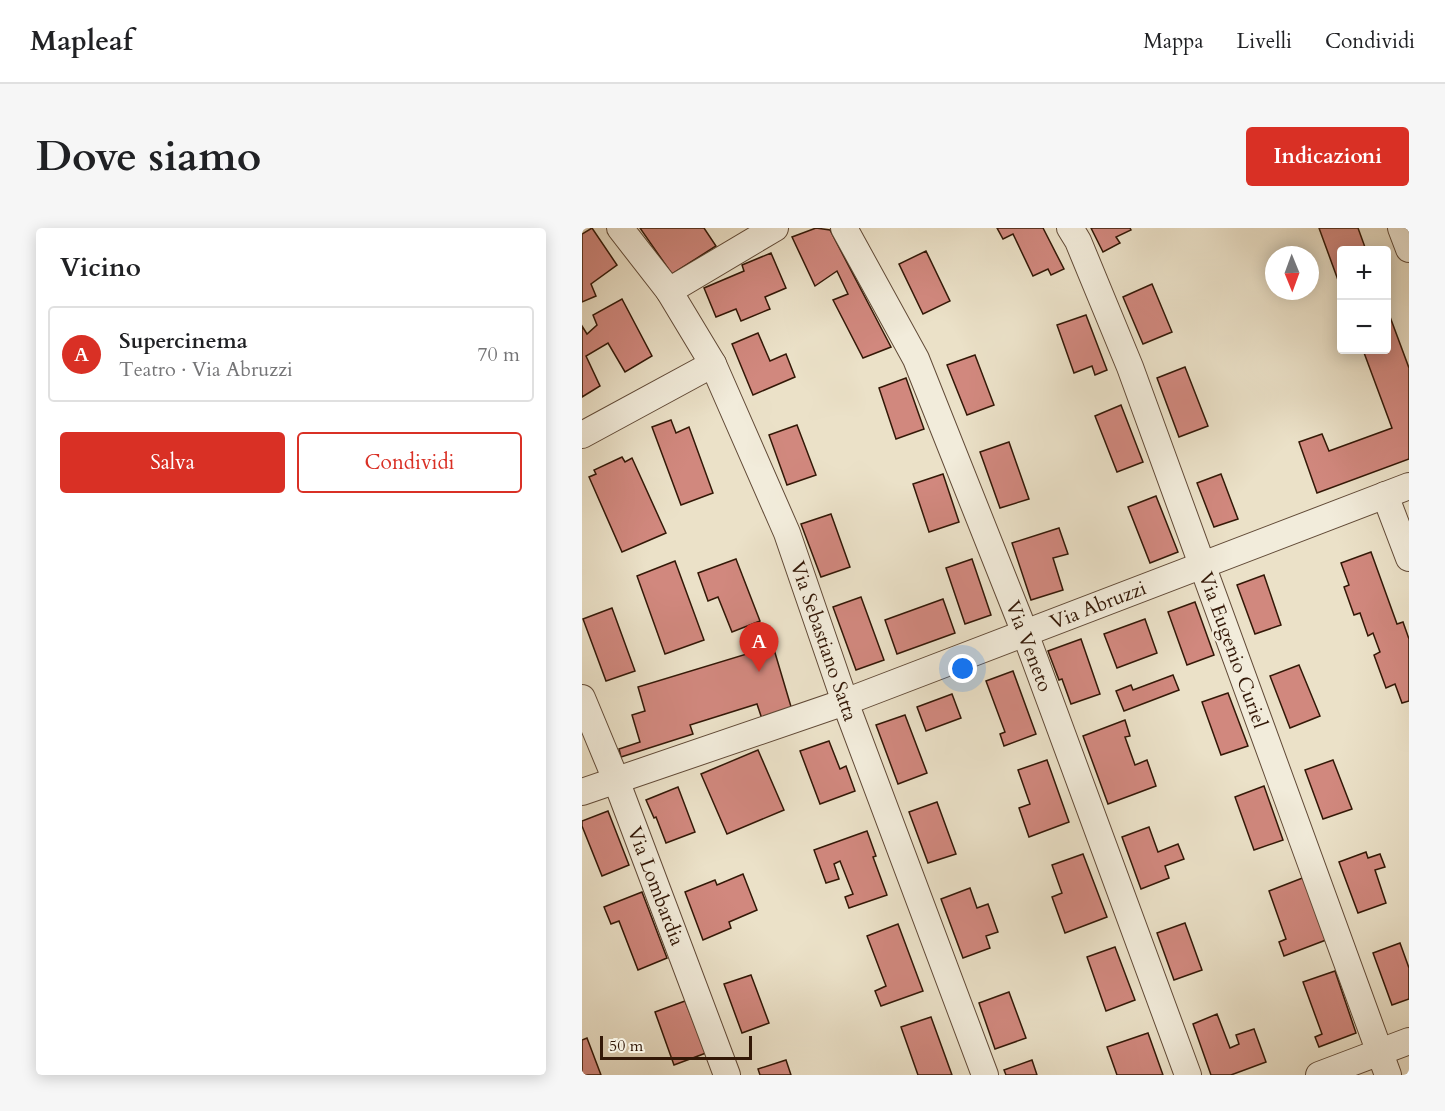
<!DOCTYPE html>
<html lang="it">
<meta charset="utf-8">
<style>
:root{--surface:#fff;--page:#f6f6f6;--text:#202124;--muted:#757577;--line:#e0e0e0;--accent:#d93025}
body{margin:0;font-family:Cardo,serif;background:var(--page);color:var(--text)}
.controls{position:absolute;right:18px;top:18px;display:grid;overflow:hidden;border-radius:6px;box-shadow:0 3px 15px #0003}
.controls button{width:54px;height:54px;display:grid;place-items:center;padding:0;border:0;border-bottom:2px solid var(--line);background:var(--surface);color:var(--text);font:30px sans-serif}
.compass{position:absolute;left:683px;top:18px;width:54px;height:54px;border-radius:50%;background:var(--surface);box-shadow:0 3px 15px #0003;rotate:179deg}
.scale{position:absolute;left:18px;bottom:15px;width:152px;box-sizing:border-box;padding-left:6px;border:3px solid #331807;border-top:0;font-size:16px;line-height:21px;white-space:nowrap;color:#331807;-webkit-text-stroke:4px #f2ecdb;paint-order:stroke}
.you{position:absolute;left:381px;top:441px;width:21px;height:21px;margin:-15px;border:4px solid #fff;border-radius:50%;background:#1a73e8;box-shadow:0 0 0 9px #1a73e833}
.badge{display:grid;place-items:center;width:39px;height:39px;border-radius:50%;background:var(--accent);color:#fff;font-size:20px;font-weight:700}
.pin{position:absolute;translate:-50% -50px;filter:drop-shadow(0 2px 3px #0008)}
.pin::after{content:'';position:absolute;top:32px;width:21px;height:18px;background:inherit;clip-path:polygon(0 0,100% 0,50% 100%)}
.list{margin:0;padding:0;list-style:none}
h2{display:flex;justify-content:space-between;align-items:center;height:78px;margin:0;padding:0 24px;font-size:26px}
h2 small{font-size:20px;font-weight:400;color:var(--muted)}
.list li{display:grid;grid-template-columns:39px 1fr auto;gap:18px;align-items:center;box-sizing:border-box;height:96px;margin:0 12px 12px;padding:0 12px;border:2px solid var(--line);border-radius:6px}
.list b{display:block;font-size:22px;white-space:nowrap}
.list p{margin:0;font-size:20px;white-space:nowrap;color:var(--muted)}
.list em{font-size:20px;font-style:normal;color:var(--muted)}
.actions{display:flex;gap:12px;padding:18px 24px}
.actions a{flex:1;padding:14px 0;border:2px solid var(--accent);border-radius:6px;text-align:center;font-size:21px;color:var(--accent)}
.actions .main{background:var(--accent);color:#fff}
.map{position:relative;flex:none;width:827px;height:847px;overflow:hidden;border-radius:6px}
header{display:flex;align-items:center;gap:36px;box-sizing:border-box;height:84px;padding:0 30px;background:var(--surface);border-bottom:2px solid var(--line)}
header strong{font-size:28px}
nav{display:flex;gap:33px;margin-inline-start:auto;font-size:21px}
.intro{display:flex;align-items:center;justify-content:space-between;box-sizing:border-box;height:144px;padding:0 36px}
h1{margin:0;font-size:42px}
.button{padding:15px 27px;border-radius:6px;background:var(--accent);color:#fff;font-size:21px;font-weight:700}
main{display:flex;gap:36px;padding:0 36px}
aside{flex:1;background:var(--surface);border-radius:6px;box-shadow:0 3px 15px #0003}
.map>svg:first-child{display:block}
.building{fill:#d1887e;stroke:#331807;stroke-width:1.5}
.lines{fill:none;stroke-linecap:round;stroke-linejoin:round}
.minor-casing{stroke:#614a37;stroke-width:28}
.minor{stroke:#f2ecdb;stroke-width:26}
.labels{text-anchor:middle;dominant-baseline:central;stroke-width:4.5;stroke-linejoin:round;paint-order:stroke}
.street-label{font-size:20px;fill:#331807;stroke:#f2ecdb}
</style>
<header>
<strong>Mapleaf</strong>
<nav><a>Mappa</a><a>Livelli</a><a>Condividi</a></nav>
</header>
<div class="intro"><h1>Dove siamo</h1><a class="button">Indicazioni</a></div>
<main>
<aside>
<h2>Vicino<small></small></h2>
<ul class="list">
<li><span class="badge">A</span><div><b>Supercinema</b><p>Teatro · Via Abruzzi</p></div><em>70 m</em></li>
</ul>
<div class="actions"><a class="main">Salva</a><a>Condividi</a></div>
</aside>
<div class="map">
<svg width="827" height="847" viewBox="0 0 827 847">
<rect width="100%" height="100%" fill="#ebe1c8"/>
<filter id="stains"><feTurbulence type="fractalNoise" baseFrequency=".00333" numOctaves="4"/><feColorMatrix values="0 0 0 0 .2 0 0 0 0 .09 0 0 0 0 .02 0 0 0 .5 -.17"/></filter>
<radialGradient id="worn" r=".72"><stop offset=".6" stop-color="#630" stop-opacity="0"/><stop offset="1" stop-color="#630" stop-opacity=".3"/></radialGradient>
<g class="building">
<path d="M 10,0 L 35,37 L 9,56 L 14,68 L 0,74 L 0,6 Z"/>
<path d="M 58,0 L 122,0 L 134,18 L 90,46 Z"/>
<path d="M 234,0 L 248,2 L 309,119 L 281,130 L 251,72 L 266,66 L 255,43 L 233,58 L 210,9 Z"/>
<path d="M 415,0 L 461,0 L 482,41 L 469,47 L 466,41 L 451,48 L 431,6 L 421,11 Z"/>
<path d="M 509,0 L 548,0 L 549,2 L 534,9 L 538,15 L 521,24 Z"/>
<path d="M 737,0 L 776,0 L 784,22 L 760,22 L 760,63 Z"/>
<path d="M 344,23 L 368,73 L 341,86 L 317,36 Z"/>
<path d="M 189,25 L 204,60 L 183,69 L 188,81 L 159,93 L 154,81 L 134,89 L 122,60 L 162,43 L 160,37 Z"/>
<path d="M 570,56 L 590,104 L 561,116 L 541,69 Z"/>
<path d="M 40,71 L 70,128 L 43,144 L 26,115 L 4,128 L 18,158 L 0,169 L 0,98 L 5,106 L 15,97 L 11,87 Z"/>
<path d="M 804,78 L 827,140 L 827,231 L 735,265 L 717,214 L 740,206 L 747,223 L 810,200 L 781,122 L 804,122 Z"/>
<path d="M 504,87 L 525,142 L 513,147 L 510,138 L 492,145 L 475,97 Z"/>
<path d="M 176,105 L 188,133 L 204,126 L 213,149 L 171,167 L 150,116 Z"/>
<path d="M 393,127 L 412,177 L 385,187 L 365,137 Z"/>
<path d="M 603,139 L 626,198 L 597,209 L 575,150 Z"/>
<path d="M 324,150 L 342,201 L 314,211 L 297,160 Z"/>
<path d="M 539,177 L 561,234 L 535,244 L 513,188 Z"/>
<path d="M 89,192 L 94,205 L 107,199 L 131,265 L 99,277 L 70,199 Z"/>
<path d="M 215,197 L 234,247 L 205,257 L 187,207 Z"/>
<path d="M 427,214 L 447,271 L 418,280 L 398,224 Z"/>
<path d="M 40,229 L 43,234 L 50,230 L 84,305 L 40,324 L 7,249 L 14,246 L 12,242 Z"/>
<path d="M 361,246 L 377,294 L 347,304 L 331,256 Z"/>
<path d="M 639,246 L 656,291 L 632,299 L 615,255 Z"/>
<path d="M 574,268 L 596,324 L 568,335 L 546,279 Z"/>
<path d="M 249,286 L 268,339 L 239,349 L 219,296 Z"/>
<path d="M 477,300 L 486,326 L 471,330 L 481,362 L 449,372 L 430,315 Z"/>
<path d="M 789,324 L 815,396 L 821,394 L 827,411 L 827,473 L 820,475 L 813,456 L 804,460 L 792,427 L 798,424 L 791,405 L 786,408 L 778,385 L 772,387 L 762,359 L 767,357 L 759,335 Z"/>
<path d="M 154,331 L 178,393 L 150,404 L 136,369 L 126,373 L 116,345 Z"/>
<path d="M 390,331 L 409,387 L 383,396 L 364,340 Z"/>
<path d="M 93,333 L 122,412 L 83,426 L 55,348 Z"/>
<path d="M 682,347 L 699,397 L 673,406 L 655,357 Z"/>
<path d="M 279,369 L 302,432 L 274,442 L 251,379 Z"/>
<path d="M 361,371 L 373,405 L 315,426 L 303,392 Z"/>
<path d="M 613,374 L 632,427 L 605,437 L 586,384 Z"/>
<path d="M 30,380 L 53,443 L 24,453 L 1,391 Z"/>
<path d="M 563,391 L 575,425 L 535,440 L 522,406 Z"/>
<path d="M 499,411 L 518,466 L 489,476 L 480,451 L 477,452 L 466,423 Z"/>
<path d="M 191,418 L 210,482 L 180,491 L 175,476 L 108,497 L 111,506 L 39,529 L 37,521 L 58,514 L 50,487 L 63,483 L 56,459 Z"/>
<path d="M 717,437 L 738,488 L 708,500 L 688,448 Z"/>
<path d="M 431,443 L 454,506 L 422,518 L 418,506 L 423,504 L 404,453 Z"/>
<path d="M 591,447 L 597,462 L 542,483 L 534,463 L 549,457 L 551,462 Z"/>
<path d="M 646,465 L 666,518 L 639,527 L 620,474 Z"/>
<path d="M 370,466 L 379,490 L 344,503 L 335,479 Z"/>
<path d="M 323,487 L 345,545 L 316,556 L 294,497 Z"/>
<path d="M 543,492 L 548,508 L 543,509 L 553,537 L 565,532 L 574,558 L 526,576 L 501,508 Z"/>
<path d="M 247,513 L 258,541 L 264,538 L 273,563 L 238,576 L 218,523 Z"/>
<path d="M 176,522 L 202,582 L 145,606 L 119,546 Z"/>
<path d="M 465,532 L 487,594 L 447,609 L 437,580 L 448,576 L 436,542 Z"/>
<path d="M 751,532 L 770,581 L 741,591 L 723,542 Z"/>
<path d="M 682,558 L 701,612 L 672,622 L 653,569 Z"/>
<path d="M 96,559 L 113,604 L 84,615 L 74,589 L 72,590 L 64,572 Z"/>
<path d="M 355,574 L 374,626 L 346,635 L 327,584 Z"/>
<path d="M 26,583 L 47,637 L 20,648 L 0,598 L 0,593 Z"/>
<path d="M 567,599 L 576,624 L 596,616 L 602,631 L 583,638 L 587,650 L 559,661 L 540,609 Z"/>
<path d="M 285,603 L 294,628 L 291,629 L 305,667 L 267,680 L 263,669 L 271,666 L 258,633 L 252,636 L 257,651 L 244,655 L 232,622 Z"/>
<path d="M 784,624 L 786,630 L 798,626 L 803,639 L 793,642 L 804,675 L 776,685 L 757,634 Z"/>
<path d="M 501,626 L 525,689 L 483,705 L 470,669 L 480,665 L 470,637 Z"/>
<path d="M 161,646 L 175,682 L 147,694 L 149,700 L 121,712 L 103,664 L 133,652 L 135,657 Z"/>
<path d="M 723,649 L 744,712 L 702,728 L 697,714 L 704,711 L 687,663 Z"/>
<path d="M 388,660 L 395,680 L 406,676 L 416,704 L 404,708 L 408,720 L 381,730 L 359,671 Z"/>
<path d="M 60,664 L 85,730 L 56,742 L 37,693 L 29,696 L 22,679 Z"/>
<path d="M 603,695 L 620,742 L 592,752 L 575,705 Z"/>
<path d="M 316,696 L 341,763 L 299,778 L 293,763 L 304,758 L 285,708 Z"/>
<path d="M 818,715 L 827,740 L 827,771 L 810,777 L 791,725 Z"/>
<path d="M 533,719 L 553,772 L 524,783 L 505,729 Z"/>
<path d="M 753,743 L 774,805 L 737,819 L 733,809 L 740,806 L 721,754 Z"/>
<path d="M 169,747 L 187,795 L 160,805 L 142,756 Z"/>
<path d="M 427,764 L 444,810 L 413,821 L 397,775 Z"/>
<path d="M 103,773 L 124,825 L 92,837 L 73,784 Z"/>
<path d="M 635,786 L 648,820 L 657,816 L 654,807 L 672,801 L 684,834 L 649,847 L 629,847 L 611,796 Z"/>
<path d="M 349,789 L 370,847 L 336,847 L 319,799 Z"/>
<path d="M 566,805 L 581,847 L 535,847 L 525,819 Z"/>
<path d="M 5,810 L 19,847 L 0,847 L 0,812 Z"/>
<path d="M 204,832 L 209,847 L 178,847 L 176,841 Z"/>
<path d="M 450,832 L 455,847 L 424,847 L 422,842 Z"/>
</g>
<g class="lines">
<g class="minor-casing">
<g id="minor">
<path d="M 38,0 L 87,63 L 131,136 L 205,305 L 263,474 L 403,847"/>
<path d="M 262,0 L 334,131 L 443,405 L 606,847"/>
<path d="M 488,0 L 496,13 L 548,139 L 806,847"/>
<path d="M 819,0 L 827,21"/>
<path d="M 87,63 L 193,0"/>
<path d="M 0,207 L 131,136"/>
<path d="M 803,267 L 827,330"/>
<path d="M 0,470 L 34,552 L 145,847"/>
<path d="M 0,564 L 263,474 L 827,258"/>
<path d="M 737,847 L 827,813"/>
</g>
</g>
<use href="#minor" class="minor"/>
</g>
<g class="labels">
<g class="street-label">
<text transform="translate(516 377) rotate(-21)">Via Abruzzi</text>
<text transform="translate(242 413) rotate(71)">Via Sebastiano Satta</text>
<text transform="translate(447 418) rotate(69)">Via Veneto</text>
<text transform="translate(651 422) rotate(70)">Via Eugenio Curiel</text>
<text transform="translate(74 658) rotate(69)">Via Lombardia</text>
</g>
</g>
<rect width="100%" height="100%" filter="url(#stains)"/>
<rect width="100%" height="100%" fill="url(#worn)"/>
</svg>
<div class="controls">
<button>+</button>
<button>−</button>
</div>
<svg class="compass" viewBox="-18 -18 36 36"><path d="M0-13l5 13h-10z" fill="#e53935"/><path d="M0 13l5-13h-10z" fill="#757577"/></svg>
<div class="scale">50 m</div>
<div class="you"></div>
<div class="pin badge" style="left:177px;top:444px">A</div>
</div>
</main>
